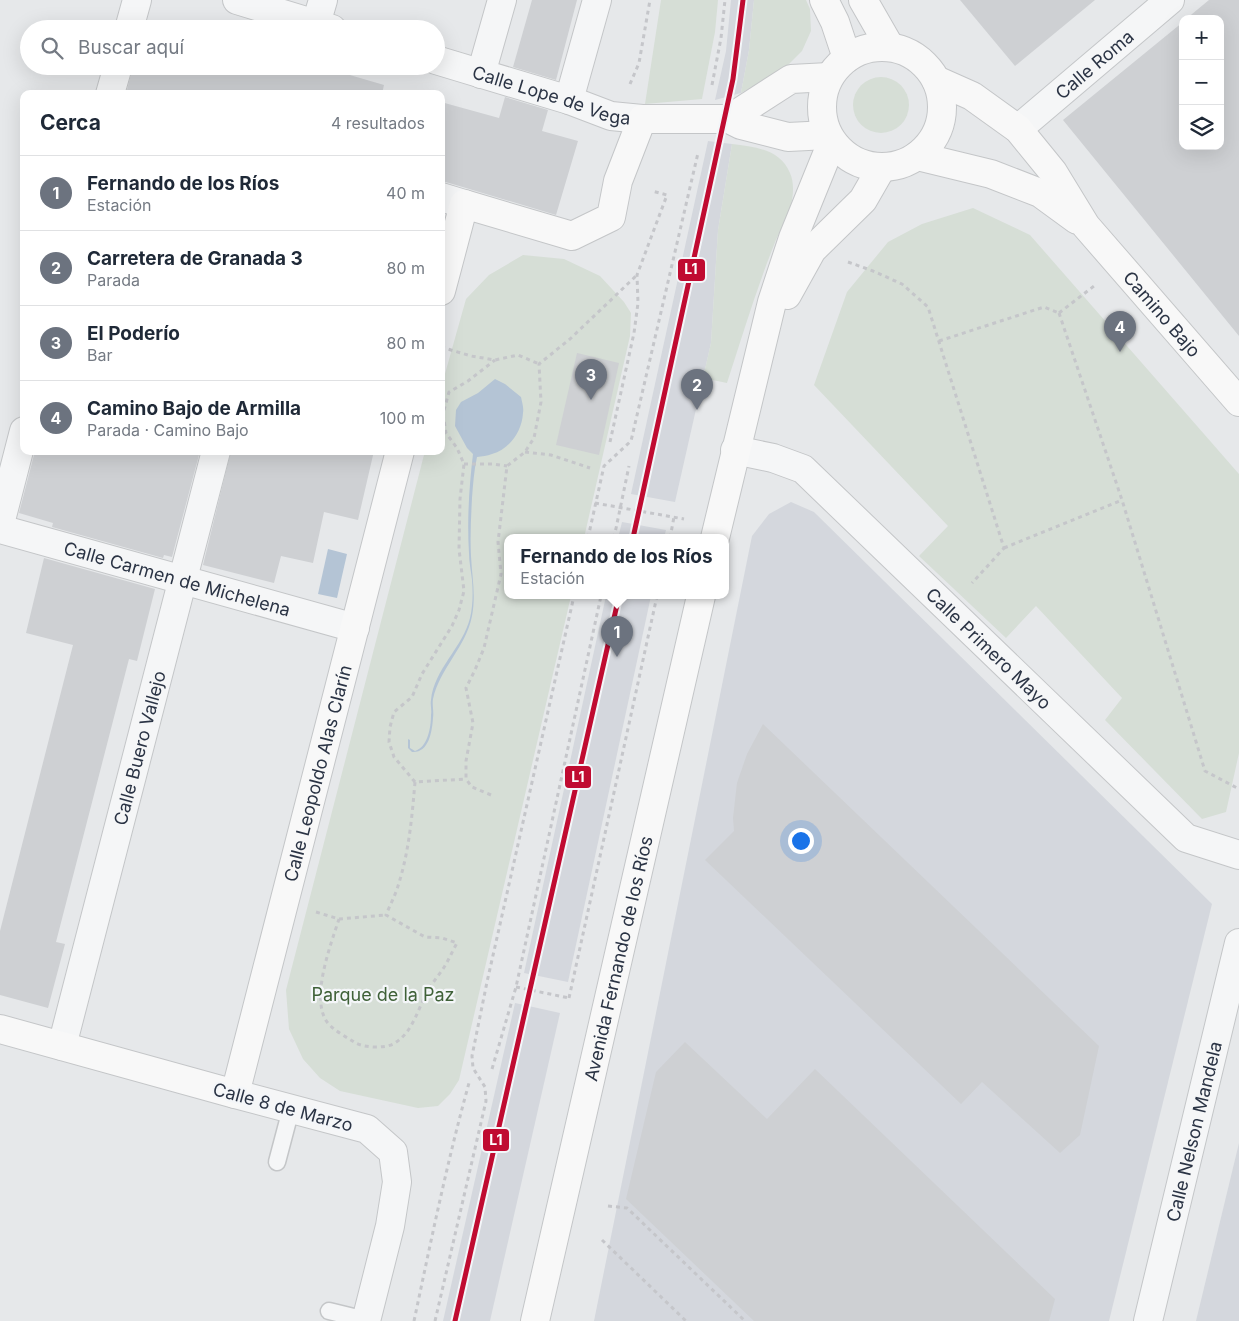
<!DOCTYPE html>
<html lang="es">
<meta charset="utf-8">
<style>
:root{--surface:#fff;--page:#f6f6f7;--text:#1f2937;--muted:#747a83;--line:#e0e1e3;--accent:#6c737f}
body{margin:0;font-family:Inter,sans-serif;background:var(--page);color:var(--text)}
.controls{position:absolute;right:15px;top:15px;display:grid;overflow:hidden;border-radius:10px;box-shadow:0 5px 20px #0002}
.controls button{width:45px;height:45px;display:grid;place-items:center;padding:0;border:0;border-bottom:1px solid var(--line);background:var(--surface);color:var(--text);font:25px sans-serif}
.you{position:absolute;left:800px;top:840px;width:18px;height:18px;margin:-12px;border:4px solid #fff;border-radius:50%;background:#1a73e8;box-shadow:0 0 0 8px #1a73e833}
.badge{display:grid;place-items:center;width:32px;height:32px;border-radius:50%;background:var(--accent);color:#fff;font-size:16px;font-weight:700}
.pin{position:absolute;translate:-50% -41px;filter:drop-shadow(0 1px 2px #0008)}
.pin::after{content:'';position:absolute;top:26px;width:18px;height:15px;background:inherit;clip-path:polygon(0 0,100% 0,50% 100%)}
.popup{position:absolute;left:504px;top:534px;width:225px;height:65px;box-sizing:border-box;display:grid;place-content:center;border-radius:10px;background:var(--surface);filter:drop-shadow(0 1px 4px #0005);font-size:16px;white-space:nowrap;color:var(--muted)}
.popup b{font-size:19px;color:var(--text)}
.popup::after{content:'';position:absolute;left:50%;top:100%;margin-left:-10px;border:10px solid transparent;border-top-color:var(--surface)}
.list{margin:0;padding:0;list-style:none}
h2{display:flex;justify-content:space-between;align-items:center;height:65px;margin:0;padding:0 20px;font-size:21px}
h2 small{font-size:16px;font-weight:400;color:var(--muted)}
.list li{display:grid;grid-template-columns:32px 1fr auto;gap:15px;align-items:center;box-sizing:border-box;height:75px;padding:0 20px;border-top:1px solid var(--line)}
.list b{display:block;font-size:19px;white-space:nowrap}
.list p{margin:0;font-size:16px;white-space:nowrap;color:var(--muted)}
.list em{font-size:16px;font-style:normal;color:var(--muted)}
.icon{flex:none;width:28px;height:28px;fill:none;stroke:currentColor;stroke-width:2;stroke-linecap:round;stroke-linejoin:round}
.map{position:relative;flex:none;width:1239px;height:1321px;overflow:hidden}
.search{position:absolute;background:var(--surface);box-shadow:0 5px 20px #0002;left:20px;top:20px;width:425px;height:55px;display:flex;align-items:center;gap:12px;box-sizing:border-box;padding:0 18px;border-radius:28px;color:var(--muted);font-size:19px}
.panel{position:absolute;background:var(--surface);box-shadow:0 5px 20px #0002;left:20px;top:90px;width:425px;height:365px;border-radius:10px}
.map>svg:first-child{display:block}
.built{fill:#d4d7dd}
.green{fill:#d6ded6}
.water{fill:#b4c4d5}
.building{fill:#ced0d3}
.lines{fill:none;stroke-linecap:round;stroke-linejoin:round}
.lane-casing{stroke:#c4c6c8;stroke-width:19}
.street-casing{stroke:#c4c6c8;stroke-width:30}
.secondary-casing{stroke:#c4c6c8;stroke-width:30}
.path{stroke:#c5c6ca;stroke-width:3;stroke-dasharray:4 4;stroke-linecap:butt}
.lane{stroke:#f5f6f7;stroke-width:16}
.street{stroke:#f5f6f7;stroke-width:28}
.secondary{stroke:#f8f8f8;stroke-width:28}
.rail-1-casing{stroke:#f4f6f9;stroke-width:9}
.rail-1{stroke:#c00b31;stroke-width:5}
.labels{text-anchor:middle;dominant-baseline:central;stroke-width:4.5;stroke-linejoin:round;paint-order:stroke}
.street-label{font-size:18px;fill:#2b3445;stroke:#f4f6f9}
.park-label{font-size:18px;fill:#3f6138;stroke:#f4f6f9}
.line-badge{stroke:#f4f6f9;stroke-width:2}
.badge-label{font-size:14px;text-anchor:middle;font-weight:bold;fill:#fff}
</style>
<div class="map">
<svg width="1239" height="1321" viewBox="0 0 1239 1321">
<rect width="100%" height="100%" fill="#e6e8ea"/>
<g class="built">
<path d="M 731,0 L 754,0 L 749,50 L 741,93 L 715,100 L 726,51 Z"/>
<path d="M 708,141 L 732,144 L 718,230 L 711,343 L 675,502 L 631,494 Z"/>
<path d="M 791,502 L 814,512 L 1212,904 L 1109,1321 L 594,1321 L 752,536 L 769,514 Z"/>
<path d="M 622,522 L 666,530 L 664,538 L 618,538 Z"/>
<path d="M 606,596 L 651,596 L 568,982 L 524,973 Z"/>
<path d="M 515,1003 L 560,1013 L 490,1321 L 443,1321 Z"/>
<path d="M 1239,1143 L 1239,1321 L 1196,1321 Z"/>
</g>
<g class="green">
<path d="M 661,0 L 718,0 L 715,32 L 702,99 L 645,104 Z"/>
<path d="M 754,0 L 806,0 L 810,9 L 811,31 L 802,51 L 783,70 L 741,93 L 749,50 Z"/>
<circle cx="881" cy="105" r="28"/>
<path d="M 732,144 C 755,147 780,149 790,173 C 795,184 793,198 790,210 C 786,222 778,233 774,245 C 756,290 742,337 727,383 L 703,378 L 711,343 L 718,230 Z"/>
<path d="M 973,208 L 1030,235 L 1239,474 L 1239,753 L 1226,812 L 1202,819 L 1105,720 L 1122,698 L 1036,606 L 1006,638 L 919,556 L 948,526 L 814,385 L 847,292 L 888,242 L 922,224 Z"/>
<path d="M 523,255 L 564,259 L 600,276 L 624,302 L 631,313 L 630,336 L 584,538 L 508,538 L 508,596 L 571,596 L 459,1080 L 450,1094 L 438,1106 L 418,1108 L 340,1091 L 320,1078 L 303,1059 L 289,1029 L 286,990 L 425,451 L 441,451 L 441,388 L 466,299 L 489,275 Z"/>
</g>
<g class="water">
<path d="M 495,379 L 505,384 L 521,397 C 522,402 524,408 523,413 C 522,431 510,449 492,454 C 487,456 482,456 477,457 C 474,471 473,484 472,498 C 471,518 470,536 471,556 C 472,577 476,595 472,616 C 466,647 440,668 433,699 C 432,705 434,711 433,718 C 432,732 429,753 412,752 L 408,748 L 408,739 L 410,740 L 410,748 L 415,751 C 428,747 431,727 431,715 C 432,710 430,705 431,700 C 434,669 463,647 470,618 C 473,606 473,592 472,580 C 471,571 469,562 469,553 C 467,521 469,487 473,454 L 467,448 L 455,426 L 456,410 L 461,402 L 478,393 Z"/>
<path d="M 328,549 L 347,554 L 337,598 L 318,594 Z"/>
</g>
<g class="building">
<path d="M 532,0 L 577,0 L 556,80 L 513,67 Z"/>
<path d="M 960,0 L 1095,0 L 1015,66 Z"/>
<path d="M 1209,0 L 1239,0 L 1239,336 L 1063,120 L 1183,22 L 1183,146 L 1220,146 L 1220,19 L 1186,19 Z"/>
<path d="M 133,66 L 319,66 L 384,85 L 382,94 L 126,94 Z"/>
<path d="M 505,97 L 548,110 L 542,131 L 578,141 L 556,215 L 446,182 L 441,182 L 441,102 L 499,118 Z"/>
<path d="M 577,353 L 619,363 L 599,455 L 556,445 Z"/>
<path d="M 35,451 L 200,451 L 172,557 L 164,555 L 163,558 L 52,527 L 53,523 L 19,513 Z"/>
<path d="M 231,451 L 374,451 L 358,520 L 324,512 L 313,563 L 281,556 L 274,583 L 203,565 Z"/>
<path d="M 44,558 L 155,589 L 137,661 L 129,659 L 56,942 L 65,944 L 48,1008 L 0,995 L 0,931 L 73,645 L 26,633 Z"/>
<path d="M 763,724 L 1099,1046 L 1080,1135 L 1060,1153 L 982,1082 L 961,1104 L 705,860 L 734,831 L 733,818 L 737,783 L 747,754 Z"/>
<path d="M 685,1042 L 767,1119 L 815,1069 L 1055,1299 L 1049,1321 L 754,1321 L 626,1199 L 656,1072 Z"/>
</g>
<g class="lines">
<g class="lane-casing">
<g id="lane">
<path d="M 277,1162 L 291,1109"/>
<path d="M 329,1311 L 366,1320"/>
</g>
</g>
<g class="street-casing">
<g id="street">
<path d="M 237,0 L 332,29"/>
<path d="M 316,24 L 323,0"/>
<path d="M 129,29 L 137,0"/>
<path id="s1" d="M 436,60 L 569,100 L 611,116 L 642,119"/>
<path d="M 481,74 L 502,0"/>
<path d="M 110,94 L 118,66"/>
<path d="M 569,100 L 597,0"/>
<path id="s2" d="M 1018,129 L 1170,0"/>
<path d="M 441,197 L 464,204"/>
<path id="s3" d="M 735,450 L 773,458 L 803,469 L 1186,838 L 1239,855"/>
<path d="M 0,524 L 24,431"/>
<path id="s4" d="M 0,529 L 355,628"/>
<path id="s5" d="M 62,1046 L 216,451"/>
<path d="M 235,1094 L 367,1129 L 393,1152 L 397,1182 L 390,1226 L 366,1321"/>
<path id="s6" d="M 1148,1321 L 1239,943"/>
</g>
</g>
<g class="secondary-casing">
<g id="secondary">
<path d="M 824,0 L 835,22 L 847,58"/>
<path d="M 863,0 L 890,47"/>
<circle cx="882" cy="107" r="60"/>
<path id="s7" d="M 936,80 L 972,96 L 1018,129 L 1053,172 L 1086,226 L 1239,402"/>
<path d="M 729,119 L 791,79 L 829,77"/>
<path d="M 917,156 L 991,174 L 1040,193 L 1077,220"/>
<path d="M 441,291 L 464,204 L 572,236 L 611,217 L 618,181 L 642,119 L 729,119 L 741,125 L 788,137 L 828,135"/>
<path d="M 787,295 L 812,250 L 863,200 L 882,167"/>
<path d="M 715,538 L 772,302 L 793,238 L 832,142"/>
<path id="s8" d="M 0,1029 L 235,1094 L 400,451"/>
<path id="s9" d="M 535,1321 L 701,596"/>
</g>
</g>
<g class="path">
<path d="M 630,84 L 639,63 L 650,0"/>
<path d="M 712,85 L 721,38 L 725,0"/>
<path d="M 848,262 L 873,271 L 902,284 L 928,307 L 1004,548 L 972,583"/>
<path d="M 1059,313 L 1122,500 L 1205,771 L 1239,789"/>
<path d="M 1059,313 L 1094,286"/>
<path d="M 939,341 L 1044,307 L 1059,313"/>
<path d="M 441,347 L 471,356 L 495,360 L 518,355 L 539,364"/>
<path d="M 610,442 L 634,333 L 638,303 L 637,275 L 667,195 L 652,191"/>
<path d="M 525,452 L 551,455 L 590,468"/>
<path d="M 464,464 L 493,464 L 507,466"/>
<path d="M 595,503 L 684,519"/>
<path d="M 588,538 L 604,466 L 631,441 L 698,153"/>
<path d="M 614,538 L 629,466"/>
<path d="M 670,538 L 674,517"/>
<path d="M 1004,548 L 1122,500"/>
<path d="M 415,782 L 394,757 L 389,742 L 390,727 L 394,712 L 412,697 L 422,674 L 452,626 L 459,610 L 464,591 L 459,549 L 460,499 L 464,464 L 457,448 L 446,433 L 443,414 L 449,392 L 468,381 L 495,360"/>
<path d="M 491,795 L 472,787 L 466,779 L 466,761 L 473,723 L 466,688 L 475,670 L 484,648 L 501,574 L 498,542 L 507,466 L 525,452 L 534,438 L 541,402 L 539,364 L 570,339 L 637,275"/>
<path d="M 316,912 L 339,919 L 386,915"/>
<path d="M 339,919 C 331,944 310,998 327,1022 C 334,1031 345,1036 354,1042 C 363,1048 386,1049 395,1043 C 414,1031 418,1007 429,989 C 434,980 441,973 446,964 C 450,957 453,950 457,943 L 442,938 L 425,937 L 386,915 C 390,905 395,896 398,886 C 409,852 412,817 415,782 L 466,779"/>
<path d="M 516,987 L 569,998"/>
<path d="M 569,998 L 657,596"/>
<path d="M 492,1069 L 516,987 L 601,596"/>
<path d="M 608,1206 L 627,1208 L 745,1321"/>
<path d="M 602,1240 L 686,1321"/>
<path d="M 414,1321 C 431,1241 447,1162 469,1083"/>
<path d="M 435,1321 L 486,1101 L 485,1087 L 473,1068 L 472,1056 L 487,982 L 574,596"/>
</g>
<use href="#lane" class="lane"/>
<use href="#street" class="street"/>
<use href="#secondary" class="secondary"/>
<g class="rail-1-casing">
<g id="rail-1">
<path d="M 633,538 L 733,79 L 743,0"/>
<path d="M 455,1321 L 619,596"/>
</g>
</g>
<use href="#rail-1" class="rail-1"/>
</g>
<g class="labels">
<g class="street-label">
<text stroke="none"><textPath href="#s2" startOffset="100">Calle Roma</textPath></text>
<text stroke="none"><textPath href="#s1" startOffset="121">Calle Lope de Vega</textPath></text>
<text stroke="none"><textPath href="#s7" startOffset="331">Camino Bajo</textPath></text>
<text stroke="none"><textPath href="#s4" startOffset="184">Calle Carmen de Michelena</textPath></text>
<text stroke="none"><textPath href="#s3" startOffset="329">Calle Primero Mayo</textPath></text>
<text stroke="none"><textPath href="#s5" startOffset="308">Calle Buero Vallejo</textPath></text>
<text stroke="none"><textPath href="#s8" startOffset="575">Calle Leopoldo Alas Clarín</textPath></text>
<text stroke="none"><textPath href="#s9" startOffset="372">Avenida Fernando de los Ríos</textPath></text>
<text transform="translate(283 1107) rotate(15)">Calle 8 de Marzo</text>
<text stroke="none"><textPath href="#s6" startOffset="195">Calle Nelson Mandela</textPath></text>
</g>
<g class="park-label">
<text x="383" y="994">Parque de la Paz</text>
</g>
</g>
<g class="line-badge">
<rect x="677" y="258" width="29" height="24" rx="5" fill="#c00b31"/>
<rect x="564" y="765" width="28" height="24" rx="5" fill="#c00b31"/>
<rect x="482" y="1128" width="28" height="24" rx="5" fill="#c00b31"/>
</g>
<g class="badge-label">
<text x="691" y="274">L1</text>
<text x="578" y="782">L1</text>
<text x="496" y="1145">L1</text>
</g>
</svg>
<div class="controls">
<button>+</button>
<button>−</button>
<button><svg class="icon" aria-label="layers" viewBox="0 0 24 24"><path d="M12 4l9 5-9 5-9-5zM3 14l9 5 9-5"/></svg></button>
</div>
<div class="you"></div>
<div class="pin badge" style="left:617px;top:657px">1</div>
<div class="popup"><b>Fernando de los Ríos</b>Estación</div>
<div class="pin badge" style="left:697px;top:410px">2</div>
<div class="pin badge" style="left:591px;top:400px">3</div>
<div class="pin badge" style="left:1120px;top:352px">4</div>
<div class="search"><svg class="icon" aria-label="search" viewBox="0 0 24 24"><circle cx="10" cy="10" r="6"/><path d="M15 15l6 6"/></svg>Buscar aquí</div>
<section class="panel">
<h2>Cerca<small>4 resultados</small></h2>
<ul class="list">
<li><span class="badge">1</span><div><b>Fernando de los Ríos</b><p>Estación</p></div><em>40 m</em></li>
<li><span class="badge">2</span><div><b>Carretera de Granada 3</b><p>Parada</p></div><em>80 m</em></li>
<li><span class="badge">3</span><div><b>El Poderío</b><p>Bar</p></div><em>80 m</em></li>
<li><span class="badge">4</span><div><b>Camino Bajo de Armilla</b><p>Parada · Camino Bajo</p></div><em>100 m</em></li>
</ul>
</section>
</div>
